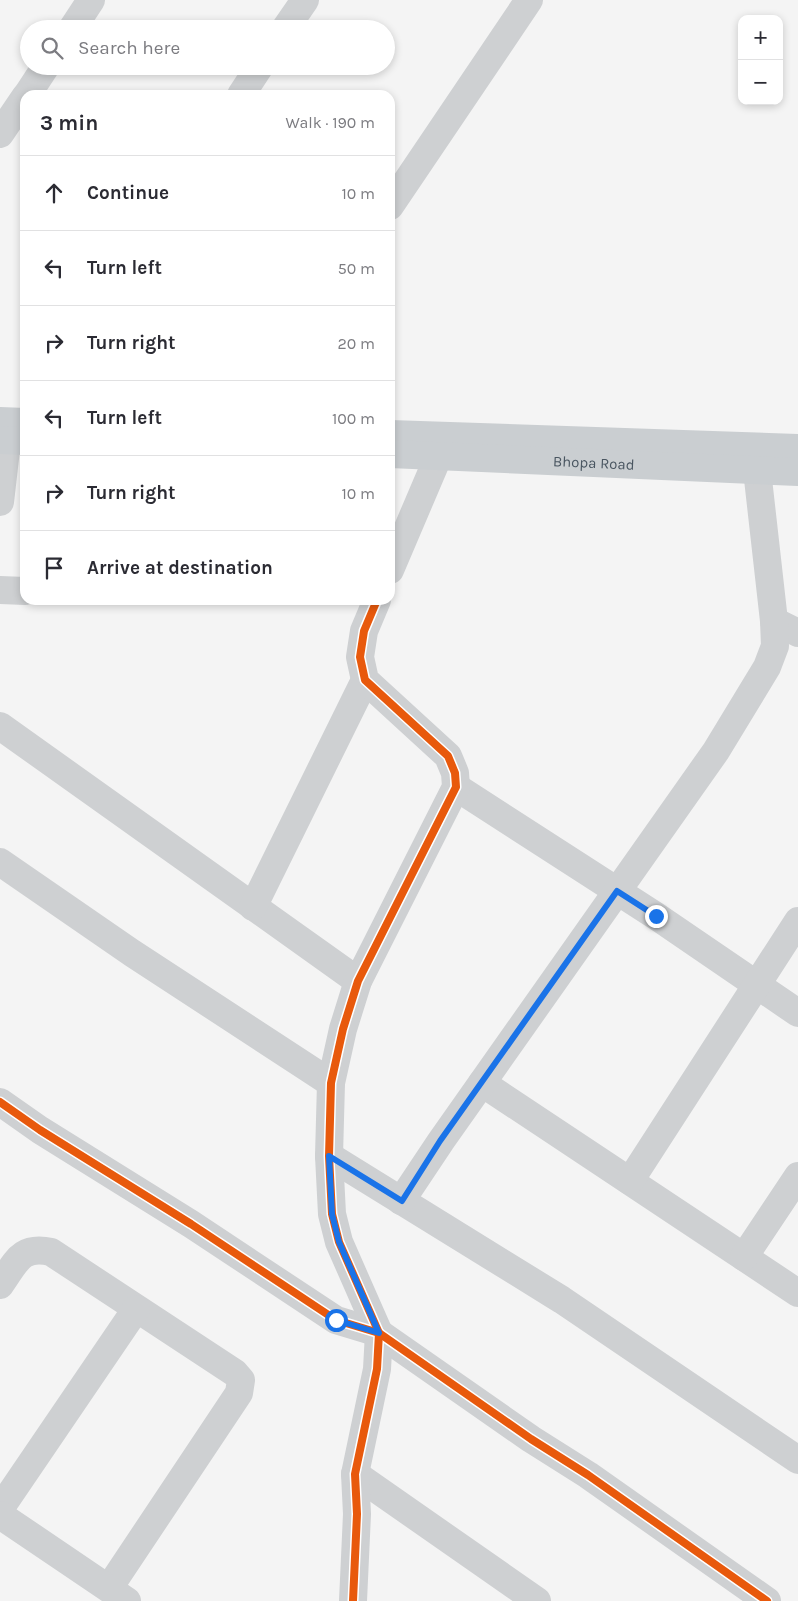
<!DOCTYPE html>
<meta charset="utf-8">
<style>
:root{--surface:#fff;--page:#f7f7f7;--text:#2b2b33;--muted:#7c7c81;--line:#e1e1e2}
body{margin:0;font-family:Karla,sans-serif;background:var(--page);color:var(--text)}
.controls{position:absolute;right:15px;top:15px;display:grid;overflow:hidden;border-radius:10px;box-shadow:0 2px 8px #0003}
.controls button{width:45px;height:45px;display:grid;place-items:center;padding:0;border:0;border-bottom:1px solid var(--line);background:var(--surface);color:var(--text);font:25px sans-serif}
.stop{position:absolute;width:15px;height:15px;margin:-11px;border:4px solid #1a73e8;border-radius:50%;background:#fff}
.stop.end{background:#1a73e8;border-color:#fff;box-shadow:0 1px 5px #0008}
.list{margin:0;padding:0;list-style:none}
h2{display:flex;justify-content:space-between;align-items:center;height:65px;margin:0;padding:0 20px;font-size:21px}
h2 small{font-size:16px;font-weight:400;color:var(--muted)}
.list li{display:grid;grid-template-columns:32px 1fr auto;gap:15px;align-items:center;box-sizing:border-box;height:75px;padding:0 20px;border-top:1px solid var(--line)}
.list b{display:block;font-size:19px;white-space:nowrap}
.list em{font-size:16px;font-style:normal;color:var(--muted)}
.icon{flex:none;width:28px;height:28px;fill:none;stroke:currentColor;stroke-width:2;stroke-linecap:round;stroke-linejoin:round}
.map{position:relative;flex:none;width:798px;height:1601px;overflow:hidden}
.search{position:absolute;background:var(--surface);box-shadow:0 2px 8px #0003;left:20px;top:20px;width:375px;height:55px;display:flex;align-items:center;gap:12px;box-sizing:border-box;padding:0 18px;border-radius:28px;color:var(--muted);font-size:19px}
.panel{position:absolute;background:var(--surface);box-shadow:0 2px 8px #0003;left:20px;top:90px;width:375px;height:515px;border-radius:15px}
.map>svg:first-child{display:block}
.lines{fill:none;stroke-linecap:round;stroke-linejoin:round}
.minor{stroke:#ced0d2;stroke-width:28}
.major{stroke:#caced1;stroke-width:28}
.cycleway-casing{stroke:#fff;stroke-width:11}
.cycleway{stroke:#e8590c;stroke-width:8}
.route{stroke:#1a73e8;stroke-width:6}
.labels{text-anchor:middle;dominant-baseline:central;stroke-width:4;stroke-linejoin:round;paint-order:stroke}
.street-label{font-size:15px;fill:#4a5661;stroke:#fff}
</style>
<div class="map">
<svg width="798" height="1601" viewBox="0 0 798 1601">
<rect width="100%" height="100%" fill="#f4f4f4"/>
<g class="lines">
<g class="minor">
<path d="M 72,29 L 91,0"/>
<path d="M 285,29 L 305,0"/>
<path d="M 27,95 L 46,66"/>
<path d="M 241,95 L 260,66"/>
<path d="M 0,134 L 25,97"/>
<path d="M 390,206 L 529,0"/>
<path d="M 0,502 L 7,441"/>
<path d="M 390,570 L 439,455 L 440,436"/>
<path d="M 0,590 L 25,591"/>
<path d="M 774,621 L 798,633"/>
<path d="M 0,726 L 358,981"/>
<path d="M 456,787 L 656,916 L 798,1013"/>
<path d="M 0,862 L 132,953 L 331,1083"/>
<path d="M 253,907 L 365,680"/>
<path d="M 482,1083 L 798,1293"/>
<path d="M 0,1102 L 40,1130 L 191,1224 L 336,1320 L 379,1333 L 531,1439 L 588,1475 L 767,1601"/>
<path d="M 329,1156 L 562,1300 L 798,1460"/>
<path d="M 630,1181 L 798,921"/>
<path d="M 401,1201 L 441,1141 L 716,751 L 767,667 L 775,646 L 774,621 L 757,470"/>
<path d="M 744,1257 L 798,1176"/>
<path d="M 0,1285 C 16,1263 20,1245 51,1252 L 235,1373 L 241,1380 L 239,1393 L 109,1588"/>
<path d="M 355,1474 L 537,1601"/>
<path d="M 0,1509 L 136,1309"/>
<path d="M 0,1515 L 127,1601"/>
<path d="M 353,1601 L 357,1514 L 355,1474 L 377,1369 L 379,1333 L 339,1242 L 332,1214 L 329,1156 L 331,1083 L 343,1029 L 358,981 L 456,787 L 455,773 L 448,756 L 365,680 L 360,657 L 364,631 L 377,600"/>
</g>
<g class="major">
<path d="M 0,421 L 25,422"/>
<path d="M 390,434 L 798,448"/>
<path d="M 0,440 L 25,441"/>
<path id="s1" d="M 390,454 L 798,472"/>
</g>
<g class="cycleway-casing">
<g id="cycleway">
<path d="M 0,1102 L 40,1130 L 191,1224 L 336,1320 L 379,1333 L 531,1439 L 588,1475 L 767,1601"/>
<path d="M 353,1601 L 357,1514 L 355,1474 L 377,1369 L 379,1333 L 339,1242 L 332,1214 L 329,1156 L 331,1083 L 343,1029 L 358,981 L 456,787 L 455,773 L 448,756 L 365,680 L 360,657 L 364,631 L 377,600"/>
</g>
</g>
<use href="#cycleway" class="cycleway"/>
</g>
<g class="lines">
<path class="route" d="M 336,1320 L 379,1333 L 339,1242 L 332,1214 L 329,1156 L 402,1201 L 440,1141 L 617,891 L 656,916"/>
</g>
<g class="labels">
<g class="street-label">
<text stroke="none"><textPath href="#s1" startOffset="204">Bhopa Road</textPath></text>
</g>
</g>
</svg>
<div class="controls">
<button>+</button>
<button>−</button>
</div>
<div class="stop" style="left:336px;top:1320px"></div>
<div class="stop end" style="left:656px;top:916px"></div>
<div class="search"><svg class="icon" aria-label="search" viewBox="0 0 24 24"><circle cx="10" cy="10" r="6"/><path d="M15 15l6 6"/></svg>Search here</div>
<section class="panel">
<h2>3 min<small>Walk · 190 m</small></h2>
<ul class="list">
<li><svg class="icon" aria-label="ahead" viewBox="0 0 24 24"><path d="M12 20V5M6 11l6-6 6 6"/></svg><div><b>Continue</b></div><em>10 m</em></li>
<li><svg class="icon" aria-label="left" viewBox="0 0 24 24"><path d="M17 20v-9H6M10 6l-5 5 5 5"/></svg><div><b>Turn left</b></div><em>50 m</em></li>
<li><svg class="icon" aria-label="right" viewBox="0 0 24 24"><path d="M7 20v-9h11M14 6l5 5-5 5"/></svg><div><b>Turn right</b></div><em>20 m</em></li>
<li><svg class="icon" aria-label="left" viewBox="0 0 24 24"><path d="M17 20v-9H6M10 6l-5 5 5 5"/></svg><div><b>Turn left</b></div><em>100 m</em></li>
<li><svg class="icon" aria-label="right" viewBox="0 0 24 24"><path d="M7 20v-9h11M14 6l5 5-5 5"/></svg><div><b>Turn right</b></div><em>10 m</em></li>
<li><svg class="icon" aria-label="arrive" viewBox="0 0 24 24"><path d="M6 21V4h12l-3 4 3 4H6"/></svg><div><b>Arrive at destination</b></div></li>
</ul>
</section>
</div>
